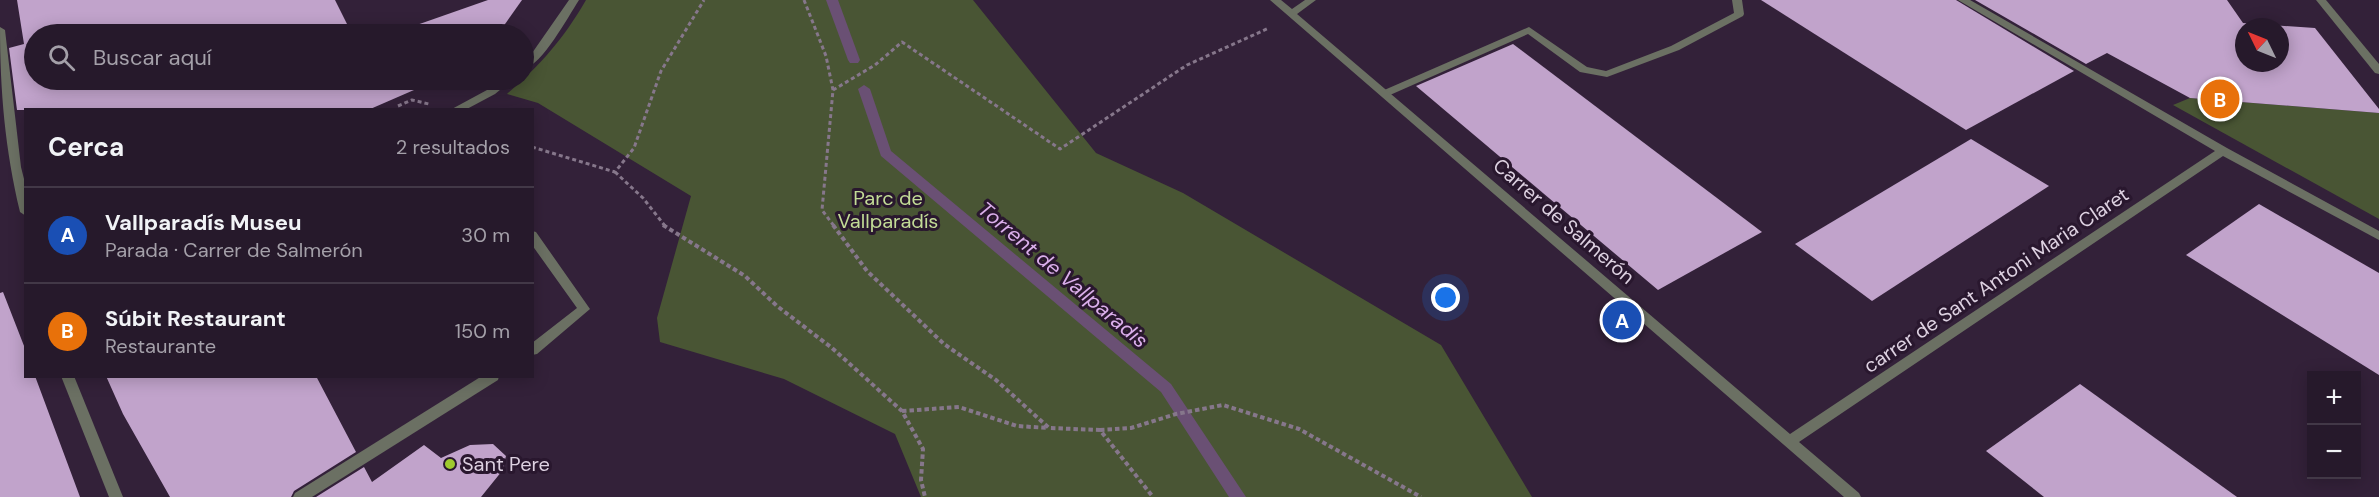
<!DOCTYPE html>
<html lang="es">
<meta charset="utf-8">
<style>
:root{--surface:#26192b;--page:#2e2233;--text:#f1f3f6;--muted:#a4a0a9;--line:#423847;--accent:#bca0f2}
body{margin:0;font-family:"DM Sans",sans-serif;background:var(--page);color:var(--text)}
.controls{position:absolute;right:18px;bottom:18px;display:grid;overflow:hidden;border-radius:0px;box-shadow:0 3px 15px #0003}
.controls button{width:54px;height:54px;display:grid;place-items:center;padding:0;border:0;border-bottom:2px solid var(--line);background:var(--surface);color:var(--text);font:30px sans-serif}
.compass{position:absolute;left:2235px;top:18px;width:54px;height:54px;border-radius:50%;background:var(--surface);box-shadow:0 3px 15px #0003;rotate:313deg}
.you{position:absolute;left:1446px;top:298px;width:21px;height:21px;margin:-15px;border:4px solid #fff;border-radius:50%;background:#1a73e8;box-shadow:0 0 0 9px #1a73e833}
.badge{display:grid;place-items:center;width:39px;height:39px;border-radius:50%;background:var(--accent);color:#fff;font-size:20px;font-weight:700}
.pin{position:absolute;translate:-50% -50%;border:3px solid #fff;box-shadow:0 2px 6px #0006}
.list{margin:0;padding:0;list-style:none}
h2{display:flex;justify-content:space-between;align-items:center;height:78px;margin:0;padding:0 24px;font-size:26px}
h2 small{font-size:20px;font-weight:400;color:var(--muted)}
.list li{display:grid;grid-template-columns:39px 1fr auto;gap:18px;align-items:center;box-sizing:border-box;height:96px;padding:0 24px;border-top:2px solid var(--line)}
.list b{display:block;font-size:22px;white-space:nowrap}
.list p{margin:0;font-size:20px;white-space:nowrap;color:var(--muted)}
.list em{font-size:20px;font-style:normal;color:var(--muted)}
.icon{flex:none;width:33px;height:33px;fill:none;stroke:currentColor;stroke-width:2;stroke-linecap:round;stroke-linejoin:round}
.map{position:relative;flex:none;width:2379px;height:497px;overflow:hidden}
.search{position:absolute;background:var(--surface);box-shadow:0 3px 15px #0003;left:24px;top:24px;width:510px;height:66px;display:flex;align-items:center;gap:15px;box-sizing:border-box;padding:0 21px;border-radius:33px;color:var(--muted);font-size:22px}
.panel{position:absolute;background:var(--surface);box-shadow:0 3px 15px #0003;left:24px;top:108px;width:510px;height:270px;border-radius:0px}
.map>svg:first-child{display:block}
.green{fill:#495534}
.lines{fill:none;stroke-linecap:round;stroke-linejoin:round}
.stream{fill:#6a5074;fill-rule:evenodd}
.building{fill:#c1a3cb;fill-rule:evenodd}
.path-far1{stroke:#86778b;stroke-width:3;stroke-dasharray:4 3;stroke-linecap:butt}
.path{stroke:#86778b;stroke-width:4;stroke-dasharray:4.5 3;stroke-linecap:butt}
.service{fill:#6b7063;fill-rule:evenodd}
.pedestrian{fill:#6b7063;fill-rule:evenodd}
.minor{fill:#6b7063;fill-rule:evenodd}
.poi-dot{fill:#9fca2e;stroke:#29172e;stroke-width:2}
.labels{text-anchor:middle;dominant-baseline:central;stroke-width:6;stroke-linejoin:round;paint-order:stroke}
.park-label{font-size:20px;fill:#c2db96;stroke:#29172e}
.street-label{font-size:20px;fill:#ddd1e1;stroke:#29172e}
.poi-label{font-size:20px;fill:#ddd1e1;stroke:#29172e;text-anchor:start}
.water-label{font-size:21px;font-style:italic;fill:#dbafeb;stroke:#29172e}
</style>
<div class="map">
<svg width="2379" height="497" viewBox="0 0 2379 497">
<rect width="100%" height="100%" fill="#332139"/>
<g class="green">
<path d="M 586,0 L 973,0 L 1096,153 L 1183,193 L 1441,345 L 1532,497 L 921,497 L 895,434 L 784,379 L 660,342 L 657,318 L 691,196 L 538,103 L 507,94 C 542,63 562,41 586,0 Z"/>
<path d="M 2190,98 L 2379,113 L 2379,219 L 2173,105 Z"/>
</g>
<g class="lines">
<g class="stream">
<path d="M 826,0 L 838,0 L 860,60 L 858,63 L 850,63 L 848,60 Z"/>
<path d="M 864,85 L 870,89 L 891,151 L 1171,384 L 1246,497 L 1229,497 L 1161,392 L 881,156 L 858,89 Z"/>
</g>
</g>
<g class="building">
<path d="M 17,0 L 335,0 L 352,34 L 34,34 L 34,80 L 437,80 L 368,110 L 17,110 L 9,48 L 24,44 Z"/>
<path d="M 488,0 L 522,0 L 498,34 L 391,34 Z"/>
<path d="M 1761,0 L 1956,0 L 2074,71 L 1966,130 Z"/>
<path d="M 1975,0 L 2227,0 L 2243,23 L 2315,28 L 2379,109 L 2379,113 L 2190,98 L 2107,53 L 2086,64 ZM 2244,27 L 2280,27 L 2280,63 L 2244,63 Z"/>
<path d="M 1513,44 L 1762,232 L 1658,290 L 1416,86 Z"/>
<path d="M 1971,139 L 2049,186 L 1872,301 L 1795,244 Z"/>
<path d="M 2259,204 L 2379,273 L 2379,375 L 2186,255 Z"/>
<path d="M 3,292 L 26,351 L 26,376 L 35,376 L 80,497 L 0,497 L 0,293 Z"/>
<path d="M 106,376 L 316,376 L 356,452 L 294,491 L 291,497 L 170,497 L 123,414 Z"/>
<path d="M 2080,384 L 2237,497 L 2044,497 L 1986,451 Z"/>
<path d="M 493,444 L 506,456 L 502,471 L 481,497 L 316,497 L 364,467 L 372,482 L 424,445 L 441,458 L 470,445 Z"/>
</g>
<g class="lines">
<g class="path-far1">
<path d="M 804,0 L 826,56 L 833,90 L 822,210 L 834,226"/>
<path d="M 833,90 L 875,65 L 902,42 L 1060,149 L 1187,65 L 1269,28"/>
<path d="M 398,106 L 412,100 L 429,104"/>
<path d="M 532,147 L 615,172 L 634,148 L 661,71 L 704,0"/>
<path d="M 615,172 L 643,198 L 665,226"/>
</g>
<g class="path">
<path d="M 663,225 L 745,276 L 777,306 L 832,348 L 902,411 L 923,449 L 921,480 L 925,497"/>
<path d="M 833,225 L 867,271 L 944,344 L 996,380 L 1049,428 L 1100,430 L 1153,497"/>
<path d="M 902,411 L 959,407 L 1017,426 L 1048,428"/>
<path d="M 1100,430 L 1131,428 L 1176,414 L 1223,405 L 1299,429 L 1421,497"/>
</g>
<path class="service" d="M 1732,0 L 1742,0 L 1744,14 L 1743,16 L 1679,50 L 1607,77 L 1580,72 L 1528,34 L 1390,95 L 1386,96 L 1381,93 L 1382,91 L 1529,27 L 1587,67 L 1606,71 L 1671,46 L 1734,13 Z"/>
<g class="pedestrian">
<path d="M 569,0 L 579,0 C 568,17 542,65 524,69 L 524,61 L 530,56 Z"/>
<path d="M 0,27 L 5,30 L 21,167 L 26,187 L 26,216 L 20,212 C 5,149 0,91 0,27 Z"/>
<path d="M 501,80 L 512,80 L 495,94 L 465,110 L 450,110 L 487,90 Z"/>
<path d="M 532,231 L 536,232 L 590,309 L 537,354 L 532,355 L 532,343 L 577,308 L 532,245 Z"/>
<path d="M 61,376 L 74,376 L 123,497 L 109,497 Z"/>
<path d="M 482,376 L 499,376 L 498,380 L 312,497 L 293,497 L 295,493 Z"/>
</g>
<g class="minor">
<path d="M 1270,0 L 1281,0 L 1292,9 L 1305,0 L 1316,0 L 1297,14 L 1790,434 L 2215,151 L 1958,0 L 1970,0 L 2227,148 L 2379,231 L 2379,240 L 2223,156 L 1799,442 L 1859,493 L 1861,497 L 1844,497 Z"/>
<path d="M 2316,0 L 2326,0 L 2379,64 L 2379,74 L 2375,73 Z"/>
</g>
</g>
<circle class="poi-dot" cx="450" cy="464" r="6"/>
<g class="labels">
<g class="park-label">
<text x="888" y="198">Parc de<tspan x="888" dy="23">Vallparadís</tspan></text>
</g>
<g class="street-label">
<text transform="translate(1564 221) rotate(41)">Carrer de Salmerón</text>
<text transform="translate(1996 280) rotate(-34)">carrer de Sant Antoni Maria Claret</text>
</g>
<g class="poi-label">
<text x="462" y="464">Sant Pere</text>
</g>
<g class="water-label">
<text transform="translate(1063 275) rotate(40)">Torrent de Vallparadis</text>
</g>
</g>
</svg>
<div class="controls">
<button>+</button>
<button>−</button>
</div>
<svg class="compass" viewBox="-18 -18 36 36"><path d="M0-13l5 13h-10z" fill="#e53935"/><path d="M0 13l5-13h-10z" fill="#a4a0a9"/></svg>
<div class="you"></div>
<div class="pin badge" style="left:1622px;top:320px;background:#1a4fb4">A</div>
<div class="pin badge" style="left:2220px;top:99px;background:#e8710a">B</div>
<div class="search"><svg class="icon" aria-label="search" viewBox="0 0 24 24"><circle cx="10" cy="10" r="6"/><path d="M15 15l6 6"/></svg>Buscar aquí</div>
<section class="panel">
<h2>Cerca<small>2 resultados</small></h2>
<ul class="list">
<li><span class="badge" style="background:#1a4fb4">A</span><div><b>Vallparadís Museu</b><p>Parada · Carrer de Salmerón</p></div><em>30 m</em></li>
<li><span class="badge" style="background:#e8710a">B</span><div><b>Súbit Restaurant</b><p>Restaurante</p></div><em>150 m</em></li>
</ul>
</section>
</div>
